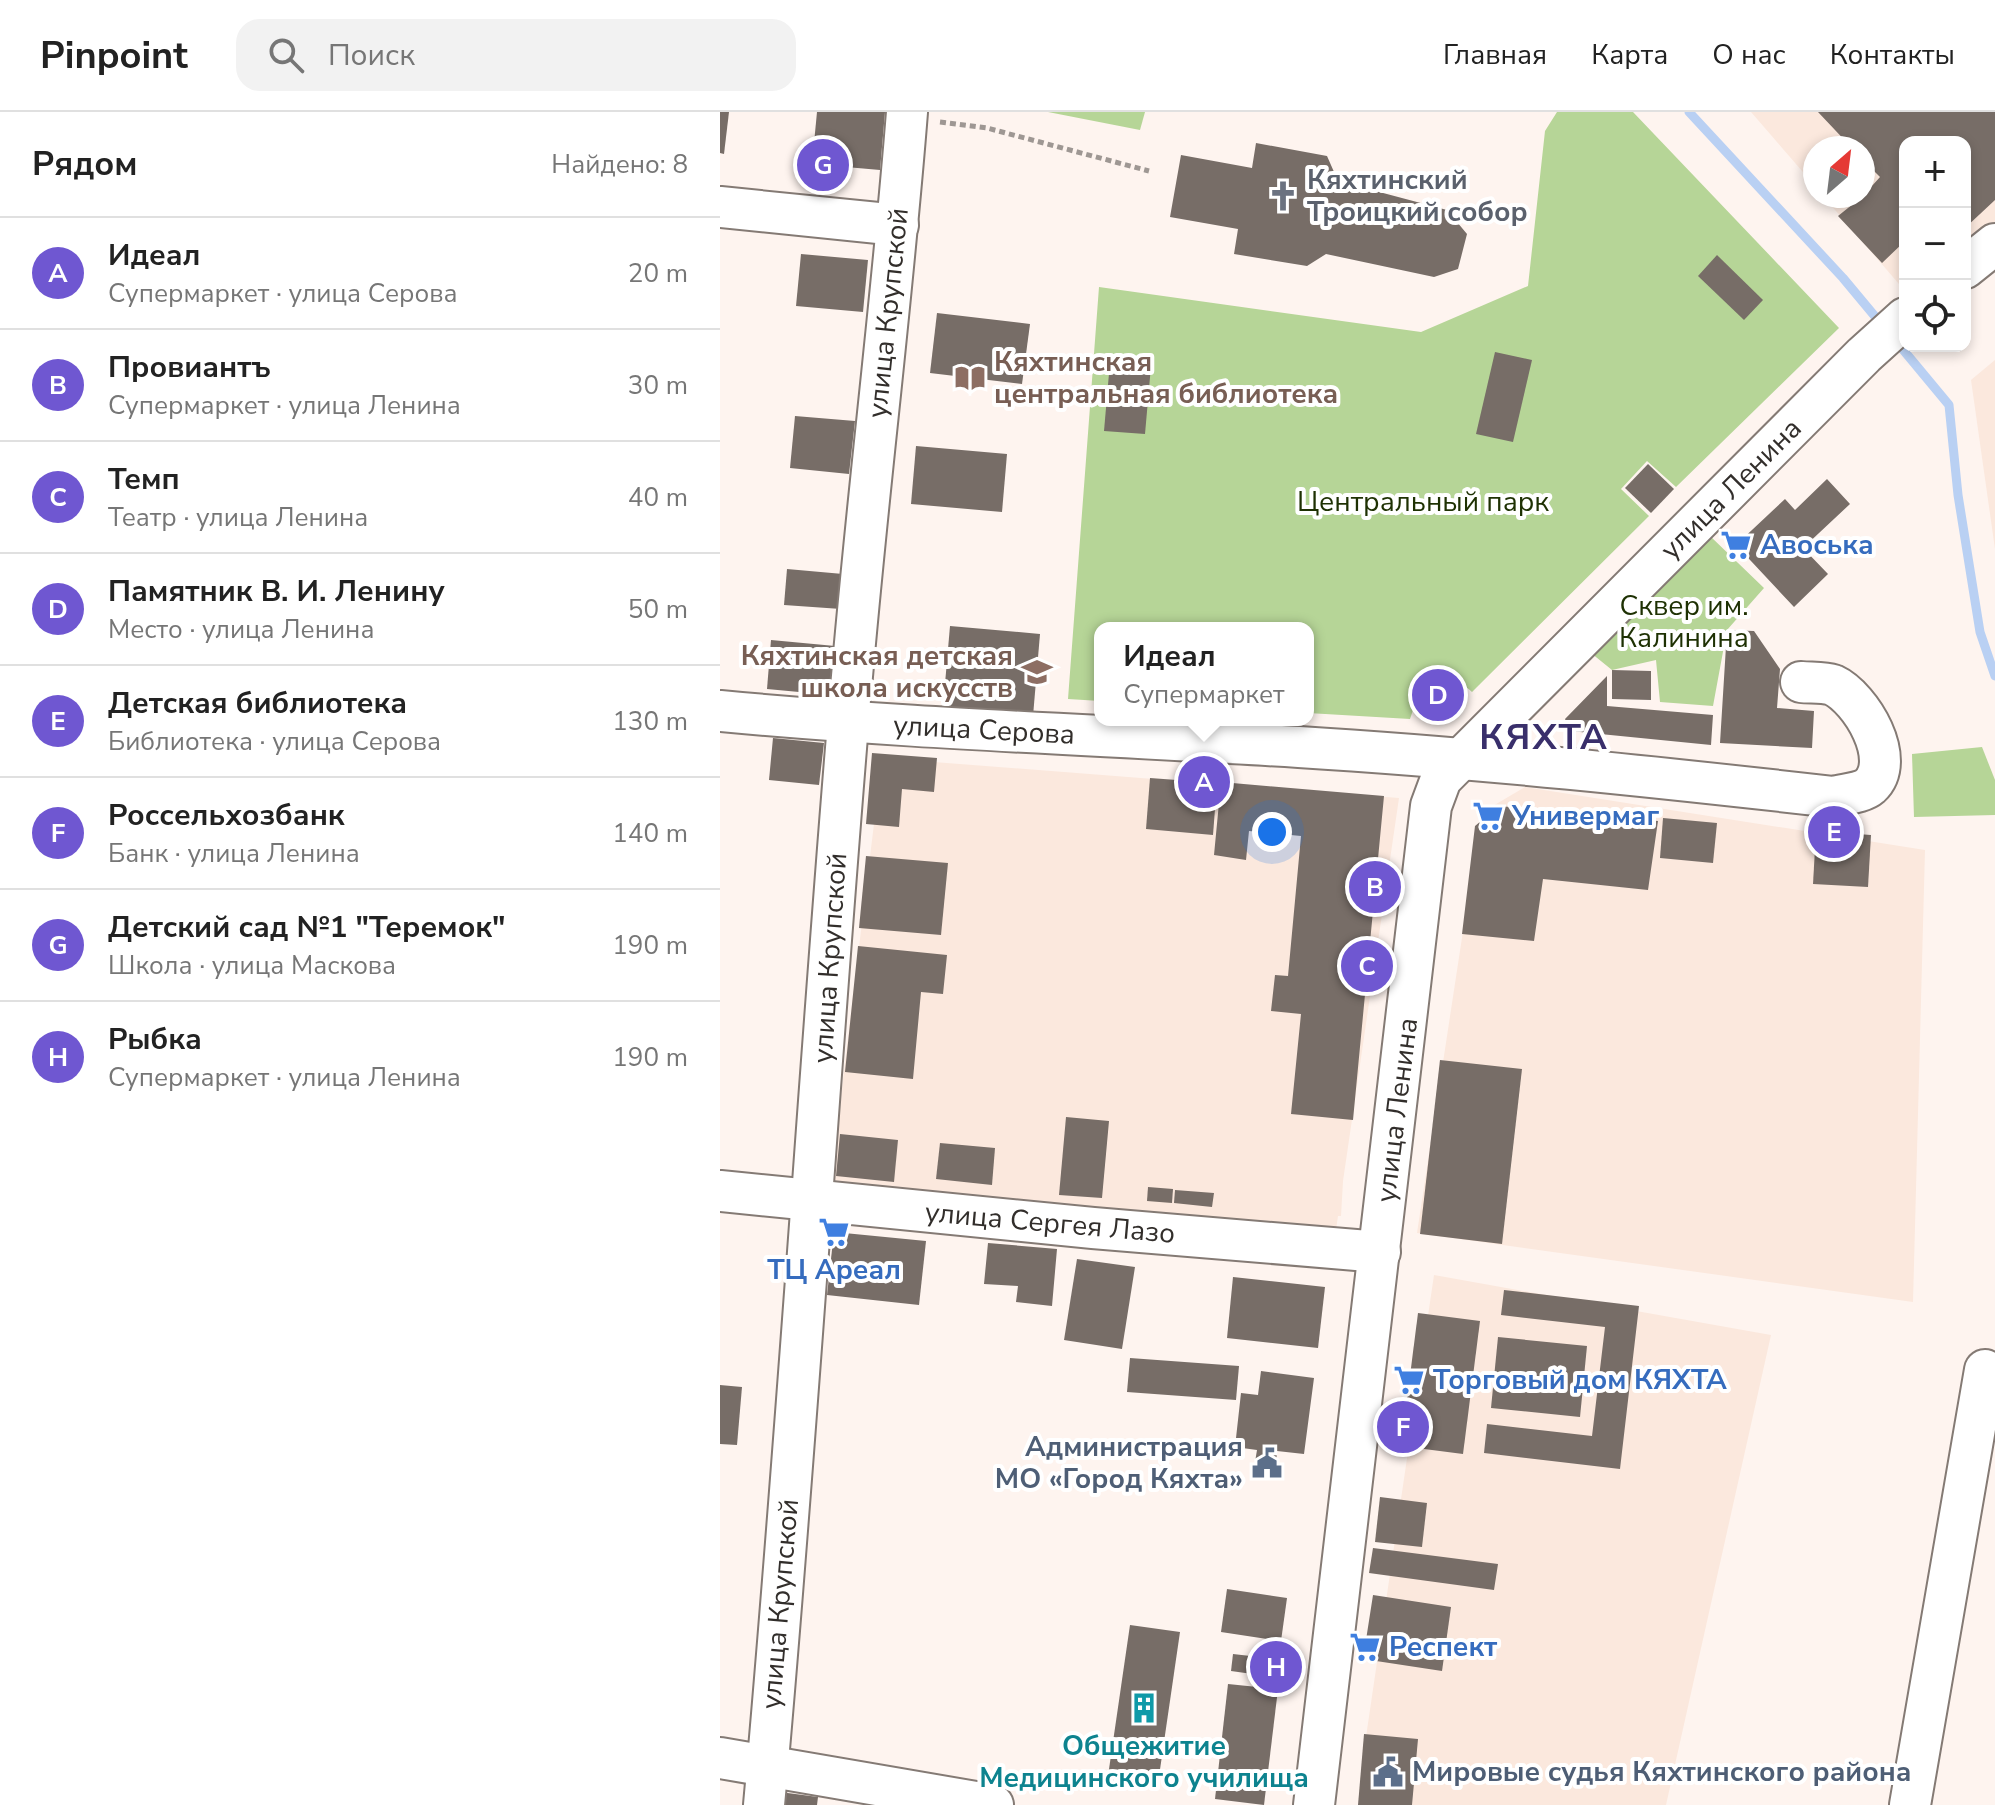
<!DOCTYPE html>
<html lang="ru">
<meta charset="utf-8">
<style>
:root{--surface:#fff;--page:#f2f2f2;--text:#222;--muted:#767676;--line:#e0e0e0;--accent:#6f57d1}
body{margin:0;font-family:"Nunito Sans",sans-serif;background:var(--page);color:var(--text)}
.controls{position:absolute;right:24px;top:24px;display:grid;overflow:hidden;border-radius:16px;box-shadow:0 4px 12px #0003}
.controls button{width:72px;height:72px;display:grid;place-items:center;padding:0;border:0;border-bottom:2px solid var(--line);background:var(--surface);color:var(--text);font:40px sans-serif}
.compass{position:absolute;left:1083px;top:24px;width:72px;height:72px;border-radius:50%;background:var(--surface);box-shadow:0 4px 12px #0003;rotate:28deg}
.you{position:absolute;left:552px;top:720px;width:28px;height:28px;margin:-20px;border:6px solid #fff;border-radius:50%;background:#1a73e8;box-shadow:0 0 0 12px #1a73e833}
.badge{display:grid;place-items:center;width:52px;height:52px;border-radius:50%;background:var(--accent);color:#fff;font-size:26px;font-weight:700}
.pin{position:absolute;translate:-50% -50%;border:4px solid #fff;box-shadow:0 2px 8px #0006}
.popup{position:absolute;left:374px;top:510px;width:220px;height:104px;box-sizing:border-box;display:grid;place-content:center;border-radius:16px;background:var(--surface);filter:drop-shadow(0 2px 6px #0005);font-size:26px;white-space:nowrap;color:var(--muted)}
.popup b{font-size:30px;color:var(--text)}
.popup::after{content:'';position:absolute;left:50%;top:100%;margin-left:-16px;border:16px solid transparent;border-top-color:var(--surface)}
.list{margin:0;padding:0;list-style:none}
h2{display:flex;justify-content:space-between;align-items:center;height:104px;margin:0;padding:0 32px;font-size:34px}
h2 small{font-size:26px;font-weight:400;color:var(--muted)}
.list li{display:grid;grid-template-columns:52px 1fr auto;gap:24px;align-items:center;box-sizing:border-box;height:112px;padding:0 32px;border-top:2px solid var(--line)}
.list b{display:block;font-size:30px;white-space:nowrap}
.list p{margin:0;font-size:26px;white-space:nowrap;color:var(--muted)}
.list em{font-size:26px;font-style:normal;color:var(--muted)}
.icon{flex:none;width:44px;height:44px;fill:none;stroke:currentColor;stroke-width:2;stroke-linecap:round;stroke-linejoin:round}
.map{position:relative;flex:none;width:1275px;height:1693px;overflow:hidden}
header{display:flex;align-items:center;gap:48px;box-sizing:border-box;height:112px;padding:0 40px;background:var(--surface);border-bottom:2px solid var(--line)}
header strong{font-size:38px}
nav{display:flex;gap:44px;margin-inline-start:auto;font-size:28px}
.search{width:560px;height:72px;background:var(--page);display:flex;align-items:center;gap:20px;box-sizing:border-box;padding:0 28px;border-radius:24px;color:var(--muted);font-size:30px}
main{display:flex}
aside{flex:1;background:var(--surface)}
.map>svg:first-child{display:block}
.built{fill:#fbe8dd}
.green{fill:#b6d597}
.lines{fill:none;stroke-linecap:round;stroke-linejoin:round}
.stream{stroke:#b9d0f3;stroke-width:9}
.building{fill:#776d67}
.minor-casing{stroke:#847a74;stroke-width:44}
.path{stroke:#9e9793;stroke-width:5;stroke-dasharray:6 4;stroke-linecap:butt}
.minor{stroke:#fff;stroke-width:40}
.labels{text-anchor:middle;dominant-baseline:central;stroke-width:8;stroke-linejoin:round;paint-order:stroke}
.worship-label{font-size:28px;font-weight:bold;fill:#5b616d;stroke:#fff;text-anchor:start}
.street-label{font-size:28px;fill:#322e2b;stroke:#fff}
.education-label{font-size:28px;font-weight:bold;fill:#785e54;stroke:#fff;text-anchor:start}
.park-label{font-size:28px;fill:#1e3103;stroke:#fff}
.shop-label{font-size:28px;font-weight:bold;fill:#366cbe;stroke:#fff;text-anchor:start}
.service-label{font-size:28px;font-weight:bold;fill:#4e5e75;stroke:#fff;text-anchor:end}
.culture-label{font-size:28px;font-weight:bold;fill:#0d838f;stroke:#fff}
.district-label{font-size:36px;font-weight:bold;letter-spacing:2px;fill:#392f6b;stroke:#fff}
</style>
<header>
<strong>Pinpoint</strong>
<div class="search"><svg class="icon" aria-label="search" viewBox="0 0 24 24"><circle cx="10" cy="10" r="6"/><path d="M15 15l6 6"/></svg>Поиск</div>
<nav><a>Главная</a><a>Карта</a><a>О нас</a><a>Контакты</a></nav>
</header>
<main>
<aside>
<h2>Рядом<small>Найдено: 8</small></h2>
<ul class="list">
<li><span class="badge">A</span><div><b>Идеал</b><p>Супермаркет · улица Серова</p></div><em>20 m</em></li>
<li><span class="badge">B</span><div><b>Провиантъ</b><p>Супермаркет · улица Ленина</p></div><em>30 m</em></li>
<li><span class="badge">C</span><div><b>Темп</b><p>Театр · улица Ленина</p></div><em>40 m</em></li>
<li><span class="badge">D</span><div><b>Памятник В. И. Ленину</b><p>Место · улица Ленина</p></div><em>50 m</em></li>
<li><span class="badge">E</span><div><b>Детская библиотека</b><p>Библиотека · улица Серова</p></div><em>130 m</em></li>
<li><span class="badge">F</span><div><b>Россельхозбанк</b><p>Банк · улица Ленина</p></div><em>140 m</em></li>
<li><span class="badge">G</span><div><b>Детский сад №1 &quot;Теремок&quot;</b><p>Школа · улица Маскова</p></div><em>190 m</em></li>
<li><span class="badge">H</span><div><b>Рыбка</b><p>Супермаркет · улица Ленина</p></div><em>190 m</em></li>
</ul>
</aside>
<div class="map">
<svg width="1275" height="1693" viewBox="0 0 1275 1693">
<rect width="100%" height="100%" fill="#fef4ef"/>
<g class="built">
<path d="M 1031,0 L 1275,0 L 1275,117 L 1245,142 L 1245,30 L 1185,30 L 1185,179 L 1103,84 L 1143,84 L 1143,36 L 1095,36 L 1095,74 Z"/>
<path d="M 1275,248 L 1275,437 L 1251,268 Z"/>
<path d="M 162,646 L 679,686 L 623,1069 L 621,1104 L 618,1104 L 613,1138 L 110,1074 Z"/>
<path d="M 805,675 L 1205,738 L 1193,1190 L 697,1121 L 761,701 Z"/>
<path d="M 714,1163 L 1051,1223 L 946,1693 L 650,1693 L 646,1625 Z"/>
</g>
<g class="green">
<path d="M 328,0 L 425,0 L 420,18 Z"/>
<path d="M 837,0 L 913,0 L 1119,216 L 956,375 L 927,349 L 901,377 L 929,404 L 752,580 C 739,566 710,563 699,581 C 695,589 693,599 690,607 L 588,601 L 588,516 L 380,516 L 380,589 L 348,587 L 379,175 L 701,220 L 808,174 L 825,19 Z"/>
<path d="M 990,424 L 1044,476 L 1007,518 L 993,594 L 940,590 L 936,548 L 892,558 L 871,541 Z"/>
<path d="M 1262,635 L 1275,668 L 1275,703 L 1194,705 L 1192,642 Z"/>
</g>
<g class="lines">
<g class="stream">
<path d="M 969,0 L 1123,166 L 1163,214"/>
<path d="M 1175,228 L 1229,293 L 1238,383 L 1260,520 L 1275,564"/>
</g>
</g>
<g class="building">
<path d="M 0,0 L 9,0 L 4,42 L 0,41 Z"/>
<path d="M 97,0 L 165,0 L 160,58 L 92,52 Z"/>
<path d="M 1098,0 L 1275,0 L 1275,88 L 1245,116 L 1245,30 L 1185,30 L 1185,129 L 1162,151 L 1118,104 L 1143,84 L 1160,65 L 1143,48 L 1143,36 L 1132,36 Z"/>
<path d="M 536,31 L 607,44 L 618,69 L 727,98 L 747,122 L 738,157 L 714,165 L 606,142 L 587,154 L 514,142 L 518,117 L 450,105 L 461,43 L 532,56 Z"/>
<path d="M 81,142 L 148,148 L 143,200 L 76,194 Z"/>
<path d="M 997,143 L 1043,188 L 1024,208 L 978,164 Z"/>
<path d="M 217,201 L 310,212 L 302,272 L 210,261 Z"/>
<path d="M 775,240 L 812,248 L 793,330 L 756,322 Z"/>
<path d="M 390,250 L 431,254 L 425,322 L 384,319 Z"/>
<path d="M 75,304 L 135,309 L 129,362 L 70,356 Z"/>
<path d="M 196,334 L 287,342 L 282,400 L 191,392 Z"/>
<path d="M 928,352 L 954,377 L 931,401 L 905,376 Z"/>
<path d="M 1107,367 L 1130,392 L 1083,436 L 1108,462 L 1074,495 L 1016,433 L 1065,387 L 1075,398 Z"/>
<path d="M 67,457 L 123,462 L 121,497 L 64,493 Z"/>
<path d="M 230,514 L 320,522 L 313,604 L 223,595 Z"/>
<path d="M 1007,518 L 1034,519 L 1060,557 L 1057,596 L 1094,599 L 1092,636 L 1000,631 Z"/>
<path d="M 51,528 L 115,534 L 111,583 L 47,577 Z"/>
<path d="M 892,558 L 931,559 L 931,588 L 892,587 Z"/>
<path d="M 887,564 L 887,594 L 993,603 L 991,633 L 850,619 L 845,607 Z"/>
<path d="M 53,626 L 104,631 L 99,673 L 49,668 Z"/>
<path d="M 152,641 L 217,646 L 214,680 L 182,677 L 179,715 L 146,712 Z"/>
<path d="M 430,666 L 497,671 L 493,723 L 426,717 Z"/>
<path d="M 501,670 L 664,684 L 633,1008 L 571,1002 L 581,902 L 551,899 L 555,863 L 568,864 L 581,724 L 529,719 L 526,748 L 494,743 Z"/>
<path d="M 779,694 L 938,709 L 928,778 L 823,767 L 814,829 L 742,822 L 755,714 Z"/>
<path d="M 943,706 L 997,711 L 993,751 L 940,746 Z"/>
<path d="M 1096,719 L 1151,723 L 1148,775 L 1093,772 Z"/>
<path d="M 146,744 L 228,751 L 221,823 L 139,816 Z"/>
<path d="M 138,834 L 227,843 L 223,882 L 201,880 L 193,967 L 125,960 Z"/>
<path d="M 720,948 L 802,957 L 782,1132 L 700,1122 Z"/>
<path d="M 346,1005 L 389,1009 L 382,1086 L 339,1083 Z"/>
<path d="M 120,1022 L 178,1028 L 174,1070 L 116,1064 Z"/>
<path d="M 220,1031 L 275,1036 L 272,1073 L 216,1067 Z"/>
<path d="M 428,1075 L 453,1077 L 452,1091 L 427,1089 Z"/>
<path d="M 455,1078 L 494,1081 L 492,1095 L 454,1091 Z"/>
<path d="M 114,1120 L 206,1129 L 199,1193 L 107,1183 Z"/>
<path d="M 268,1131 L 337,1137 L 332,1194 L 296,1190 L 298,1174 L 264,1172 Z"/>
<path d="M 357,1147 L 415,1155 L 402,1237 L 344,1228 Z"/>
<path d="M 513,1165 L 605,1175 L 598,1236 L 507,1226 Z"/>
<path d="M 784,1178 L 919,1194 L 900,1357 L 764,1341 L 767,1312 L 872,1324 L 885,1215 L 781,1203 Z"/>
<path d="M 698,1201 L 760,1209 L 743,1342 L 681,1334 Z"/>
<path d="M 778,1225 L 867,1234 L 860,1305 L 771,1296 Z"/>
<path d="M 410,1246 L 519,1254 L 516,1288 L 407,1280 Z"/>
<path d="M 541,1259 L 594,1266 L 584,1342 L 557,1339 L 556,1353 L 535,1350 L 537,1338 L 515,1335 L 521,1281 L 538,1283 Z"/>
<path d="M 0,1273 L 22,1275 L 17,1333 L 0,1332 Z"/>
<path d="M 660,1385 L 707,1391 L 702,1435 L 655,1430 Z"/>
<path d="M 653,1436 L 778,1452 L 774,1478 L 649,1461 Z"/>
<path d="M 507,1477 L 567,1486 L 561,1529 L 501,1520 Z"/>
<path d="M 653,1483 L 731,1495 L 722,1559 L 643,1547 Z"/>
<path d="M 410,1513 L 460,1520 L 437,1678 L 387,1671 Z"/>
<path d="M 513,1542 L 557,1547 L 554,1565 L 511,1559 Z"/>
<path d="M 508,1572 L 558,1577 L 544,1693 L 495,1687 Z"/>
<path d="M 644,1622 L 698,1627 L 692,1693 L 638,1693 Z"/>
<path d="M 60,1680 L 98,1685 L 97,1693 L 58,1693 Z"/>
</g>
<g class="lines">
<g class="minor-casing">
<g id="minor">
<path d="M 0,95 L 178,113"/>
<path d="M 1245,156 L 1275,132"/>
<path d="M 0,599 C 193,617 386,623 579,635 C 758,646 936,665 1114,685 C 1124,682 1142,681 1150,674 C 1178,648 1141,586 1113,573 C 1104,570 1090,571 1081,570"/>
<path d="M 0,1079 L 373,1116 L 660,1140"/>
<path d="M 0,1646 L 273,1693"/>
<path d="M 44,1693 C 77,1333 98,972 128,612 C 144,408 171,204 187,0"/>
<path d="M 594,1693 L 711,694 L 721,667 L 1144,243 L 1185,206"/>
<path d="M 1190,1693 L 1265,1258"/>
</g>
</g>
<path class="path" d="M 220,10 L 267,16 L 429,59"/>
<use href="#minor" class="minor"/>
</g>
<defs>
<g id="church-bare" transform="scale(2.4)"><path d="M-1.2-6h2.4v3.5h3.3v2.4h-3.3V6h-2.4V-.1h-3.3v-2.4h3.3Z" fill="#6b7280" stroke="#fff" stroke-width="2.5" paint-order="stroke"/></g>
<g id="library-bare" transform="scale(2.4)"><path d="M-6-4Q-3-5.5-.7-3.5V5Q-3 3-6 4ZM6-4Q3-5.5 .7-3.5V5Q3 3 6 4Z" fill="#8d6e63" stroke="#fff" stroke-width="2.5" paint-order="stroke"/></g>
<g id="supermarket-bare" transform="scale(2.4)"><path d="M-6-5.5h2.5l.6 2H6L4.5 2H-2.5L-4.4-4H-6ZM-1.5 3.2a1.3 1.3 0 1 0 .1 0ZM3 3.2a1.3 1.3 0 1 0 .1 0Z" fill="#3f7fe0" stroke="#fff" stroke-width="2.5" paint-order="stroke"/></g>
<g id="school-bare" transform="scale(2.4)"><path d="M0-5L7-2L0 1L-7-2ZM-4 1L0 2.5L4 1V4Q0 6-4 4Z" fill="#8d6e63" stroke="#fff" stroke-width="2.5" paint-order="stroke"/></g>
<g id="civic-bare" transform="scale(2.4)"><path d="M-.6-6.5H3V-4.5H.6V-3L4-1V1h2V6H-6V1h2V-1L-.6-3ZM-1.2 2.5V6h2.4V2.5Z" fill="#5c6f8a" stroke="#fff" stroke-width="2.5" paint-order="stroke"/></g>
<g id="building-bare" transform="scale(2.4)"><path d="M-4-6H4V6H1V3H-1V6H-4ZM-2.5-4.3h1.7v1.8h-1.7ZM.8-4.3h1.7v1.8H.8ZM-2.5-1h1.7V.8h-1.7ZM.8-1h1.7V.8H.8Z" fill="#0f9aa8" stroke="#fff" stroke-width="2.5" paint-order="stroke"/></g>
</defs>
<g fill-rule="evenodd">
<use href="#church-bare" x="563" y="84"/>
<use href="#library-bare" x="250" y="266"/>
<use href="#supermarket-bare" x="1016" y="433"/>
<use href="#school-bare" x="317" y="560"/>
<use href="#supermarket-bare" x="768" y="704"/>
<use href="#supermarket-bare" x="114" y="1120"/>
<use href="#supermarket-bare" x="689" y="1268"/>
<use href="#civic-bare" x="547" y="1351"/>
<use href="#supermarket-bare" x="645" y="1535"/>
<use href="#building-bare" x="424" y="1596"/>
<use href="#civic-bare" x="668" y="1660"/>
</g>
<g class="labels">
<g class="worship-label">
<text x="587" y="68">Кяхтинский<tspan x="587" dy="32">Троицкий собор</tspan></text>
</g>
<g class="street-label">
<text transform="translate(168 201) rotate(-84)">улица Крупской</text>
<text transform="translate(1011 377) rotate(-45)">улица Ленина</text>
<text transform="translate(264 618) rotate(3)">улица Серова</text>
<text transform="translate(110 846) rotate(-86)">улица Крупской</text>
<text transform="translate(677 998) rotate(-83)">улица Ленина</text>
<text transform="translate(330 1111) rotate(5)">улица Сергея Лазо</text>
<text transform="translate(60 1492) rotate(-85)">улица Крупской</text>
</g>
<g class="education-label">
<text x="274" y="250">Кяхтинская<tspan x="274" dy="32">центральная библиотека</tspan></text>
<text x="293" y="544" text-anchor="end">Кяхтинская детская<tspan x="293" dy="32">школа искусств</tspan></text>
</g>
<g class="park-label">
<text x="703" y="390">Центральный парк</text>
<text x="964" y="494">Сквер им.<tspan x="964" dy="32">Калинина</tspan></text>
</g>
<g class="shop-label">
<text x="1040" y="433">Авоська</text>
<text x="792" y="704">Универмаг</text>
<text x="114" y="1158" text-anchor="middle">ТЦ Ареал</text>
<text x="713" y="1268">Торговый дом КЯХТА</text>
<text x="669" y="1535">Респект</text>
</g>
<g class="service-label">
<text x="523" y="1335">Администрация<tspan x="523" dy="32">МО «Город Кяхта»</tspan></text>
<text x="692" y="1660" text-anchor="start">Мировые судья Кяхтинского района</text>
</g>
<g class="culture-label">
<text x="424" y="1634">Общежитие<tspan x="424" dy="32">Медицинского училища</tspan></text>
</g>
<g class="district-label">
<text x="824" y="625">КЯХТА</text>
</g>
</g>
</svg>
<div class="controls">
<button>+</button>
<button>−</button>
<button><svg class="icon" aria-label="locate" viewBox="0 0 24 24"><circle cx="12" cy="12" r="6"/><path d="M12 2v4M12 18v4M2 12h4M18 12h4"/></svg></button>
</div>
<svg class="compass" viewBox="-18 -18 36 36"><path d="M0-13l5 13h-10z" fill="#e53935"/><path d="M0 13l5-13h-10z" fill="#767676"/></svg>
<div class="you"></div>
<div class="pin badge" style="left:484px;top:670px">A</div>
<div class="popup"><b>Идеал</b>Супермаркет</div>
<div class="pin badge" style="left:655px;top:775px">B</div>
<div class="pin badge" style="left:647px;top:854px">C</div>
<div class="pin badge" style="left:718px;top:583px">D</div>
<div class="pin badge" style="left:1114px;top:720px">E</div>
<div class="pin badge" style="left:683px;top:1315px">F</div>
<div class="pin badge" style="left:103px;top:53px">G</div>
<div class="pin badge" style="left:556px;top:1555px">H</div>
</div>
</main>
